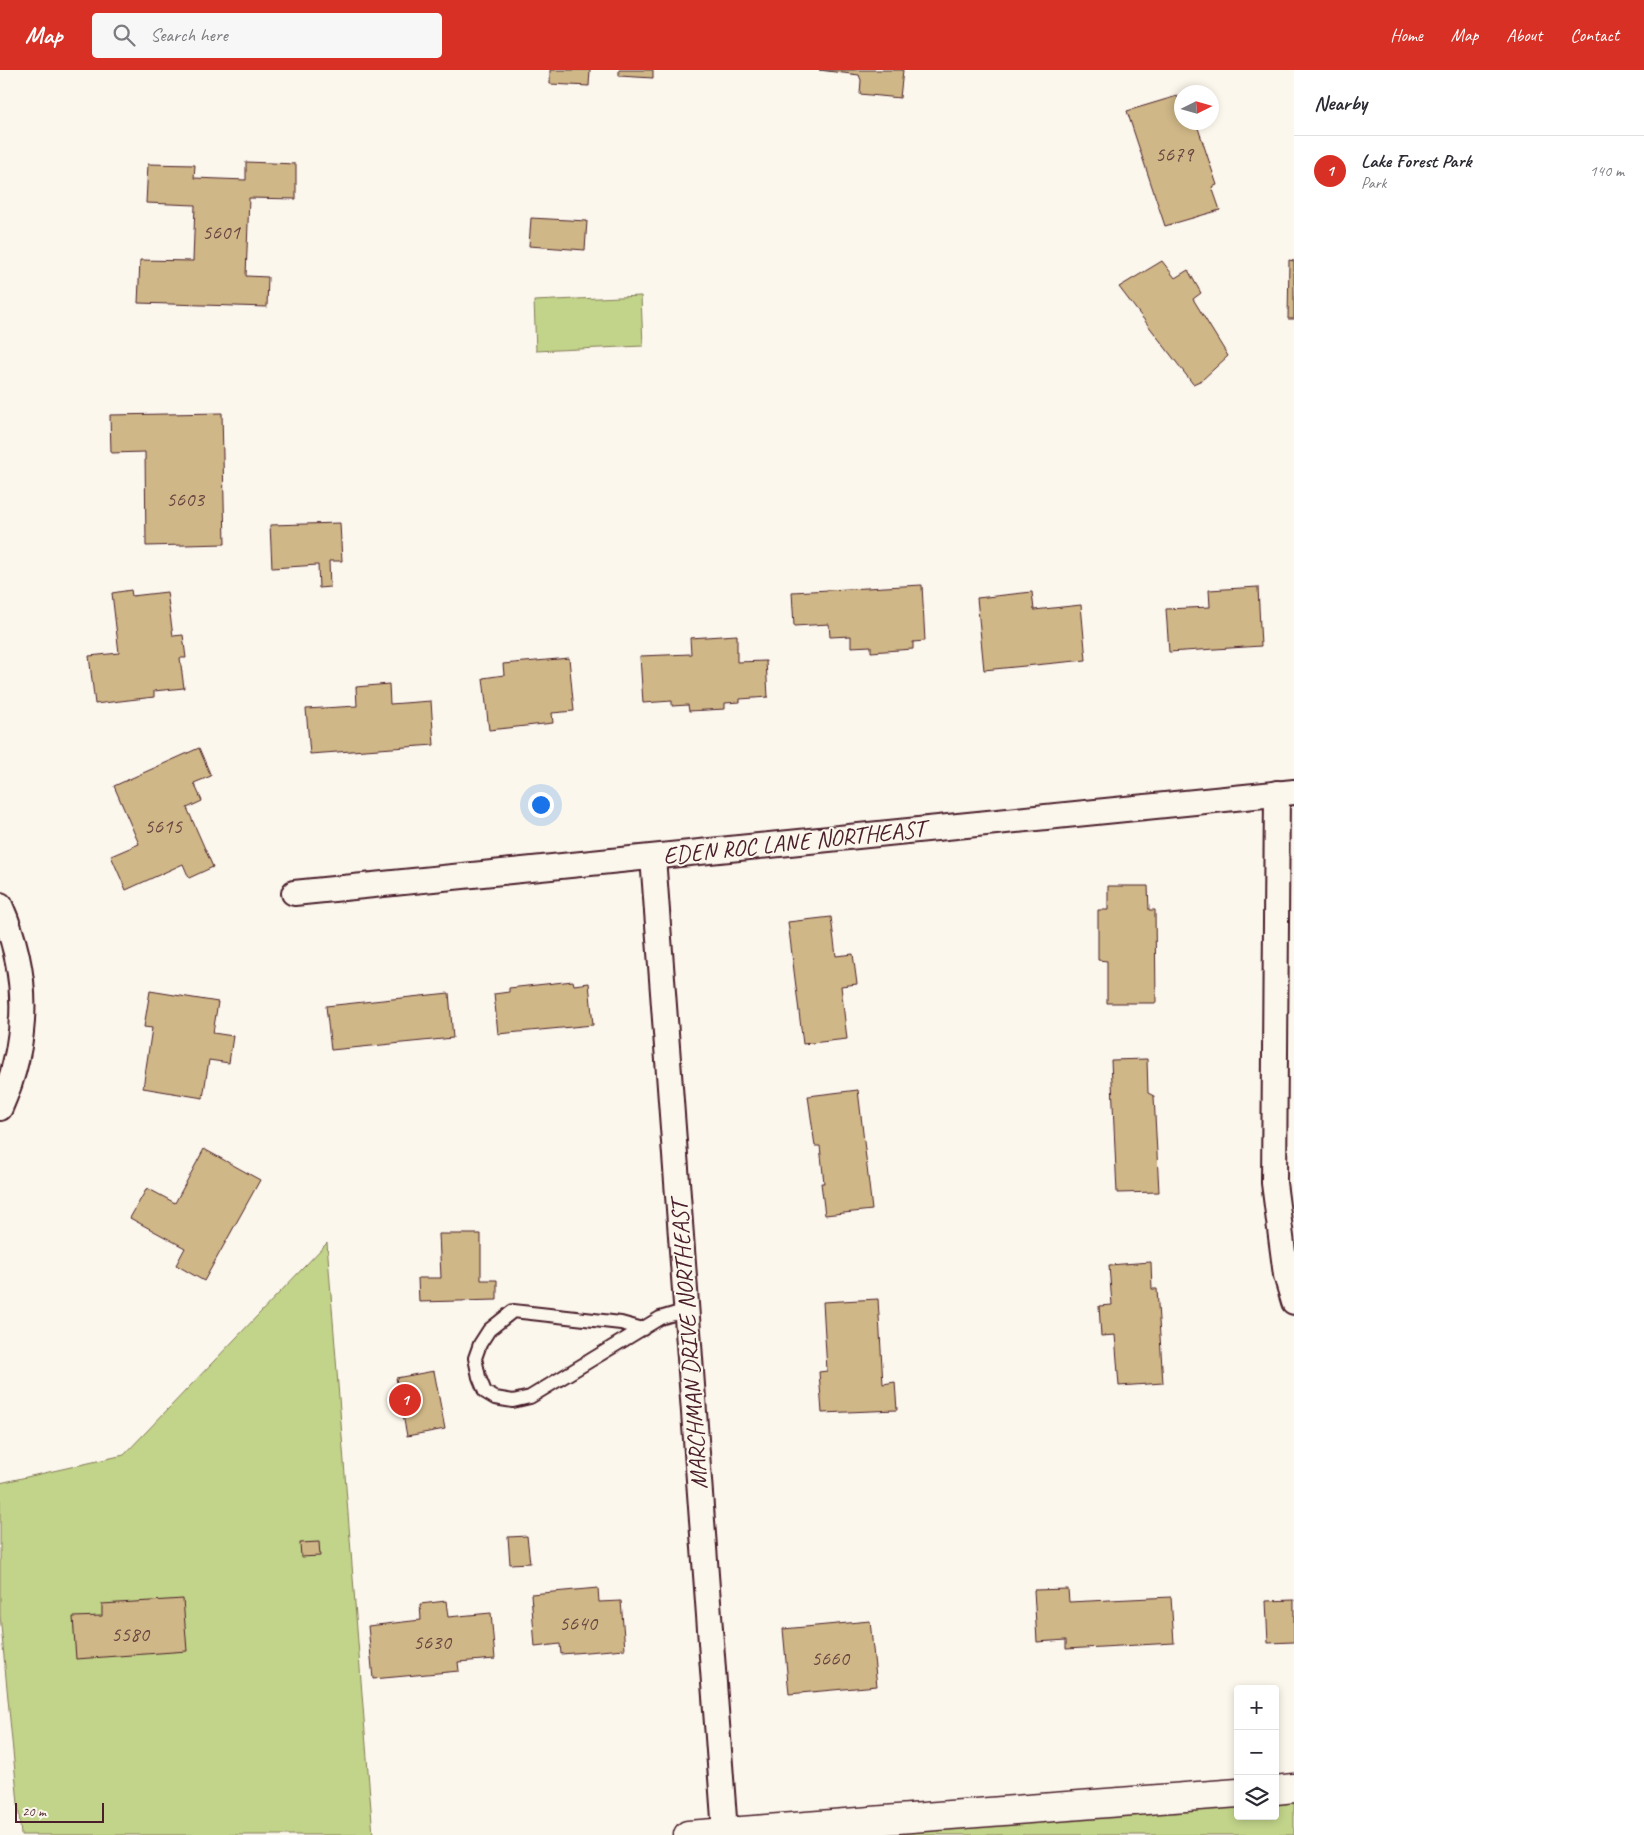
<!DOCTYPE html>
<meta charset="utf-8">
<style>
:root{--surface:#fff;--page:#f7f7f7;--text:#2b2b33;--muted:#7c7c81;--line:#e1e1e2;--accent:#d93025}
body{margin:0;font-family:Caveat,sans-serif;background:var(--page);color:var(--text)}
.controls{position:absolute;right:15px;bottom:15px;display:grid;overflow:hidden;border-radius:5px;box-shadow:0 2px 8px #0003}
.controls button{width:45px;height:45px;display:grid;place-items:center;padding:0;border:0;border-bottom:1px solid var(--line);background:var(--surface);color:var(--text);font:25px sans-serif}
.compass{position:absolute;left:1174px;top:15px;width:45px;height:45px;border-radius:50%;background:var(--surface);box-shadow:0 2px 8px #0003;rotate:85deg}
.scale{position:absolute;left:15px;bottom:12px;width:89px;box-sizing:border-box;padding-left:5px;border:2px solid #4a1f2b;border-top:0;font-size:14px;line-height:18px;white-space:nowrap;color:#4a1f2b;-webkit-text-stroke:4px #fbf7ec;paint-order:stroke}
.you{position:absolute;left:540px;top:734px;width:18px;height:18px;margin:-12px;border:4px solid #fff;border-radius:50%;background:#1a73e8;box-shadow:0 0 0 8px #1a73e833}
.badge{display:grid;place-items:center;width:32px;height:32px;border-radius:50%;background:var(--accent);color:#fff;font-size:16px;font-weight:700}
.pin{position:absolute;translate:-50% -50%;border:2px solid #fff;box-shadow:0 1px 5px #0006}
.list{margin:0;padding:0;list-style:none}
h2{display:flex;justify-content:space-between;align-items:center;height:65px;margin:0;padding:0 20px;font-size:21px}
h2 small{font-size:16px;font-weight:400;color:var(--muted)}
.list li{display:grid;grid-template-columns:32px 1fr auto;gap:15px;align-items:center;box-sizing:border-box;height:70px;padding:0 20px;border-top:1px solid var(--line)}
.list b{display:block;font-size:19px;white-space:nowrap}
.list p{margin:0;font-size:16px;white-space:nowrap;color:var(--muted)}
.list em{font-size:16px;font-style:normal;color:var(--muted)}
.icon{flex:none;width:28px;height:28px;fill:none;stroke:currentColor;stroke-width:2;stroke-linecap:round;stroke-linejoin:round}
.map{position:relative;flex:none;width:1294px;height:1765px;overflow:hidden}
header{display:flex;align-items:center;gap:30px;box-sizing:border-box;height:70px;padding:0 25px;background:var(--accent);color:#fff}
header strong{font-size:24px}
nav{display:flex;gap:28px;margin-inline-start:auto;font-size:18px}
.search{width:350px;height:45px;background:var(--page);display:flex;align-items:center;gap:12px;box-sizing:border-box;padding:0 18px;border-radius:5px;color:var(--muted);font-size:19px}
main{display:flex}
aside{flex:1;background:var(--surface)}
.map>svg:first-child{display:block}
.green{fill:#c1d489;stroke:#867a5a}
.building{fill:#cfb787;stroke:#4a1f2b}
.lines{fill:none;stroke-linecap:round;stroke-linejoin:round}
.service-casing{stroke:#4a1f2b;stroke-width:16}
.minor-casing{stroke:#4a1f2b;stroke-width:28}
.tertiary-casing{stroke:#4a1f2b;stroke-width:31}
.service{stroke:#fbf7ec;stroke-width:12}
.minor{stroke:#fbf7ec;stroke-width:24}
.tertiary{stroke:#fbf7ec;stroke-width:28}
.labels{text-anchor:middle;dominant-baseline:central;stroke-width:4;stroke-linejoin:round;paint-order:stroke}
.number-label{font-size:21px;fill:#6b4542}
.street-label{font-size:24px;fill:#4a1f2b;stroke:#fbf7ec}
</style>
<header>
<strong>Map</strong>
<div class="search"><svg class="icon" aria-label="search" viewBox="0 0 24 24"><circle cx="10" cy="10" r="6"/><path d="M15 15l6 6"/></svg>Search here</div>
<nav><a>Home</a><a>Map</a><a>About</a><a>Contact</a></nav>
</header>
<main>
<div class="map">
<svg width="1294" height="1765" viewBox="0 0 1294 1765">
<rect width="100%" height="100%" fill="#fbf7ec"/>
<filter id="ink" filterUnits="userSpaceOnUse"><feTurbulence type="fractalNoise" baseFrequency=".02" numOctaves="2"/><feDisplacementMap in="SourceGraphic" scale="10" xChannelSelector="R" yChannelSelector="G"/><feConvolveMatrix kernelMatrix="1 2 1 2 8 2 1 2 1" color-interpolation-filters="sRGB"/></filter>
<g filter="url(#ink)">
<g class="green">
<path d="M 641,226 L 643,276 L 536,281 L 534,231 Z"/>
<path d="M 327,1173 L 373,1765 L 21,1765 L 0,1545 L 0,1413 L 124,1385 Z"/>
<path d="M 1294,1731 L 1294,1765 L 816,1765 L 1238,1735 L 1238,1746 L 1275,1746 L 1275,1733 Z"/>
</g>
<g class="building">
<path d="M 550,0 L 590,0 L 589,16 L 550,14 Z"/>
<path d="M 619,0 L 653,0 L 653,8 L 619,6 Z"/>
<path d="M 819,0 L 903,0 L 900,28 L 860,24 L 861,10 L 859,5 Z"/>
<path d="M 1177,26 L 1182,36 L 1182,52 L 1196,52 L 1217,115 L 1212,117 L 1220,140 L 1165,156 L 1127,41 Z"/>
<path d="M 246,92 L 296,94 L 296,129 L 249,128 L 246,206 L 268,207 L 267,237 L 138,233 L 140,190 L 193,191 L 195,135 L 146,133 L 148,94 L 195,95 L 194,108 L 246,110 Z"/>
<path d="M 531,148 L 587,151 L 585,180 L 529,176 Z"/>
<path d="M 1289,190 L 1294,191 L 1294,249 L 1288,249 Z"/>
<path d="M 1162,191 L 1175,208 L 1188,200 L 1201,223 L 1193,229 L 1228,286 L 1202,310 L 1193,314 L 1119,217 Z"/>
<path d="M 222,343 L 225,474 L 146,476 L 145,382 L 111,383 L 110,345 Z"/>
<path d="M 340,453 L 342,491 L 329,491 L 330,517 L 319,518 L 318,495 L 272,498 L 270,455 Z"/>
<path d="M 922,515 L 925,571 L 913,572 L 913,579 L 871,582 L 871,576 L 851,577 L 851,566 L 830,567 L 829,554 L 794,556 L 792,522 Z"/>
<path d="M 1258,517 L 1261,576 L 1169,582 L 1166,539 L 1210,537 L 1209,520 Z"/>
<path d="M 131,520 L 132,526 L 167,522 L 173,566 L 183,565 L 186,588 L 180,588 L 184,618 L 154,621 L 154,627 L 95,634 L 89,586 L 119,583 L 112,523 Z"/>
<path d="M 1032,522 L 1034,540 L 1081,535 L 1086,590 L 984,600 L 977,528 Z"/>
<path d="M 737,565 L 737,592 L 766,591 L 768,627 L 740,629 L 740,632 L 725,633 L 725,639 L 689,641 L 688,635 L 672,636 L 672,631 L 643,633 L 640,586 L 691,584 L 690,568 Z"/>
<path d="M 569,588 L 574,641 L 552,643 L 553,653 L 489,660 L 483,608 L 504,605 L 503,594 Z"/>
<path d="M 389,614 L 390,634 L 431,631 L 434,675 L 310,684 L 306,639 L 357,636 L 356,617 Z"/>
<path d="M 199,678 L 211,706 L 194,713 L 202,731 L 187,738 L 213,797 L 189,808 L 183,794 L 126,820 L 111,786 L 139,774 L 114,716 Z"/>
<path d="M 1108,816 L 1148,816 L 1149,840 L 1155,840 L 1156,933 L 1107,933 L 1107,891 L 1098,890 L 1098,840 L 1108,840 Z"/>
<path d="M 831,847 L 836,886 L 853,884 L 857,914 L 841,916 L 847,969 L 803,974 L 788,852 Z"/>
<path d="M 573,911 L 574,915 L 589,913 L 593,955 L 498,964 L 494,924 L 509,922 L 509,918 Z"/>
<path d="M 150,921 L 218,932 L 213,963 L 233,966 L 229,993 L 209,990 L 203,1028 L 143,1018 L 152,958 L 144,957 Z"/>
<path d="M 449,923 L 453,968 L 331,980 L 326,936 Z"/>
<path d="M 1147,989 L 1148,1023 L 1154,1026 L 1159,1122 L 1117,1123 L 1111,990 Z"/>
<path d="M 858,1020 L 872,1140 L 825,1145 L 821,1113 L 824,1113 L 820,1076 L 815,1076 L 808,1026 Z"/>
<path d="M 204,1079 L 260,1110 L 204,1211 L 176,1195 L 185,1178 L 130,1148 L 147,1118 L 175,1133 Z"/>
<path d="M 439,1164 L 481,1164 L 481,1210 L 497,1210 L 497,1230 L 419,1232 L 418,1208 L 441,1208 Z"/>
<path d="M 1151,1192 L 1152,1219 L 1157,1219 L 1163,1313 L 1119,1316 L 1115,1265 L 1101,1266 L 1099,1236 L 1112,1235 L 1109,1195 Z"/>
<path d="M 878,1229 L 883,1314 L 895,1312 L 897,1340 L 822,1343 L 819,1302 L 827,1301 L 823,1232 Z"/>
<path d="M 434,1301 L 445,1359 L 407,1366 L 396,1308 Z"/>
<path d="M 527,1466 L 530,1493 L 510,1494 L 508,1467 Z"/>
<path d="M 319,1472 L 320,1486 L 301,1487 L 300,1473 Z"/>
<path d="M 598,1518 L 599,1532 L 621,1531 L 625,1579 L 561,1584 L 560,1574 L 535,1577 L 531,1524 Z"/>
<path d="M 1068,1519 L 1069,1532 L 1171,1527 L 1174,1573 L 1066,1579 L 1066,1570 L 1037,1572 L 1034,1520 Z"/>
<path d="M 183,1529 L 187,1581 L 76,1589 L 73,1547 L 102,1546 L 102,1534 Z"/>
<path d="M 1294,1530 L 1294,1572 L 1268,1573 L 1266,1531 Z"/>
<path d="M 446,1531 L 448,1547 L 491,1543 L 495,1589 L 458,1592 L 459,1601 L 373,1609 L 368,1556 L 421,1550 L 420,1534 Z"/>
<path d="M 870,1551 L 877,1616 L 789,1624 L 783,1559 Z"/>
</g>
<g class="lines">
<g class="service-casing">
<path id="service" d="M 643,1259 L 621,1253 L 513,1241 L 489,1260 L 480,1274 L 475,1288 L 479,1307 L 485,1322 L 495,1328 L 513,1331 L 530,1327 L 660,1248 L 687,1240"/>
</g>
<g class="minor-casing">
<g id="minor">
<path d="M 1277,723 L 1274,1113 L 1286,1205 L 1294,1232"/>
<path d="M 653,787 L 725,1762"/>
<path d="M 294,823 L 1294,722"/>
<path d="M 0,835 C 30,903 30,970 0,1038"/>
</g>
</g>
<g class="tertiary-casing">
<g id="tertiary">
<path d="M 1275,1720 L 1294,1718"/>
<path d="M 688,1765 L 1238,1723"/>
</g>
</g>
<use href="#service" class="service"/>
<use href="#minor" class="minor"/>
<use href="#tertiary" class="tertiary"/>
</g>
</g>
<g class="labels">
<g class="number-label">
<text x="1174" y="84">5679</text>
<text x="221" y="162">5601</text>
<text x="185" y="429">5603</text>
<text x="163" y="756">5615</text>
<text x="578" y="1553">5640</text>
<text x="130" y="1564">5580</text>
<text x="432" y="1572">5630</text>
<text x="830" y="1588">5660</text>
</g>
<g class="street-label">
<text transform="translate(794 772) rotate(-6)">EDEN ROC LANE NORTHEAST</text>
<text transform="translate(689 1275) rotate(-94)">MARCHMAN DRIVE NORTHEAST</text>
</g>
</g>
</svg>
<div class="controls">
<button>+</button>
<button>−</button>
<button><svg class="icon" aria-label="layers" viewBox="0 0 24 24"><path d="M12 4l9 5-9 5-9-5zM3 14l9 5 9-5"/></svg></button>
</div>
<svg class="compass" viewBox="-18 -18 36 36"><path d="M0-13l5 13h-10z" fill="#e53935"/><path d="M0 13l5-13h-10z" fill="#7c7c81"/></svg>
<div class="scale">20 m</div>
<div class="you"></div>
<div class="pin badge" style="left:405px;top:1330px">1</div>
</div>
<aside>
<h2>Nearby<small></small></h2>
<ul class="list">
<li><span class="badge">1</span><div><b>Lake Forest Park</b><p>Park</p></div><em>140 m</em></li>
</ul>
</aside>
</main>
